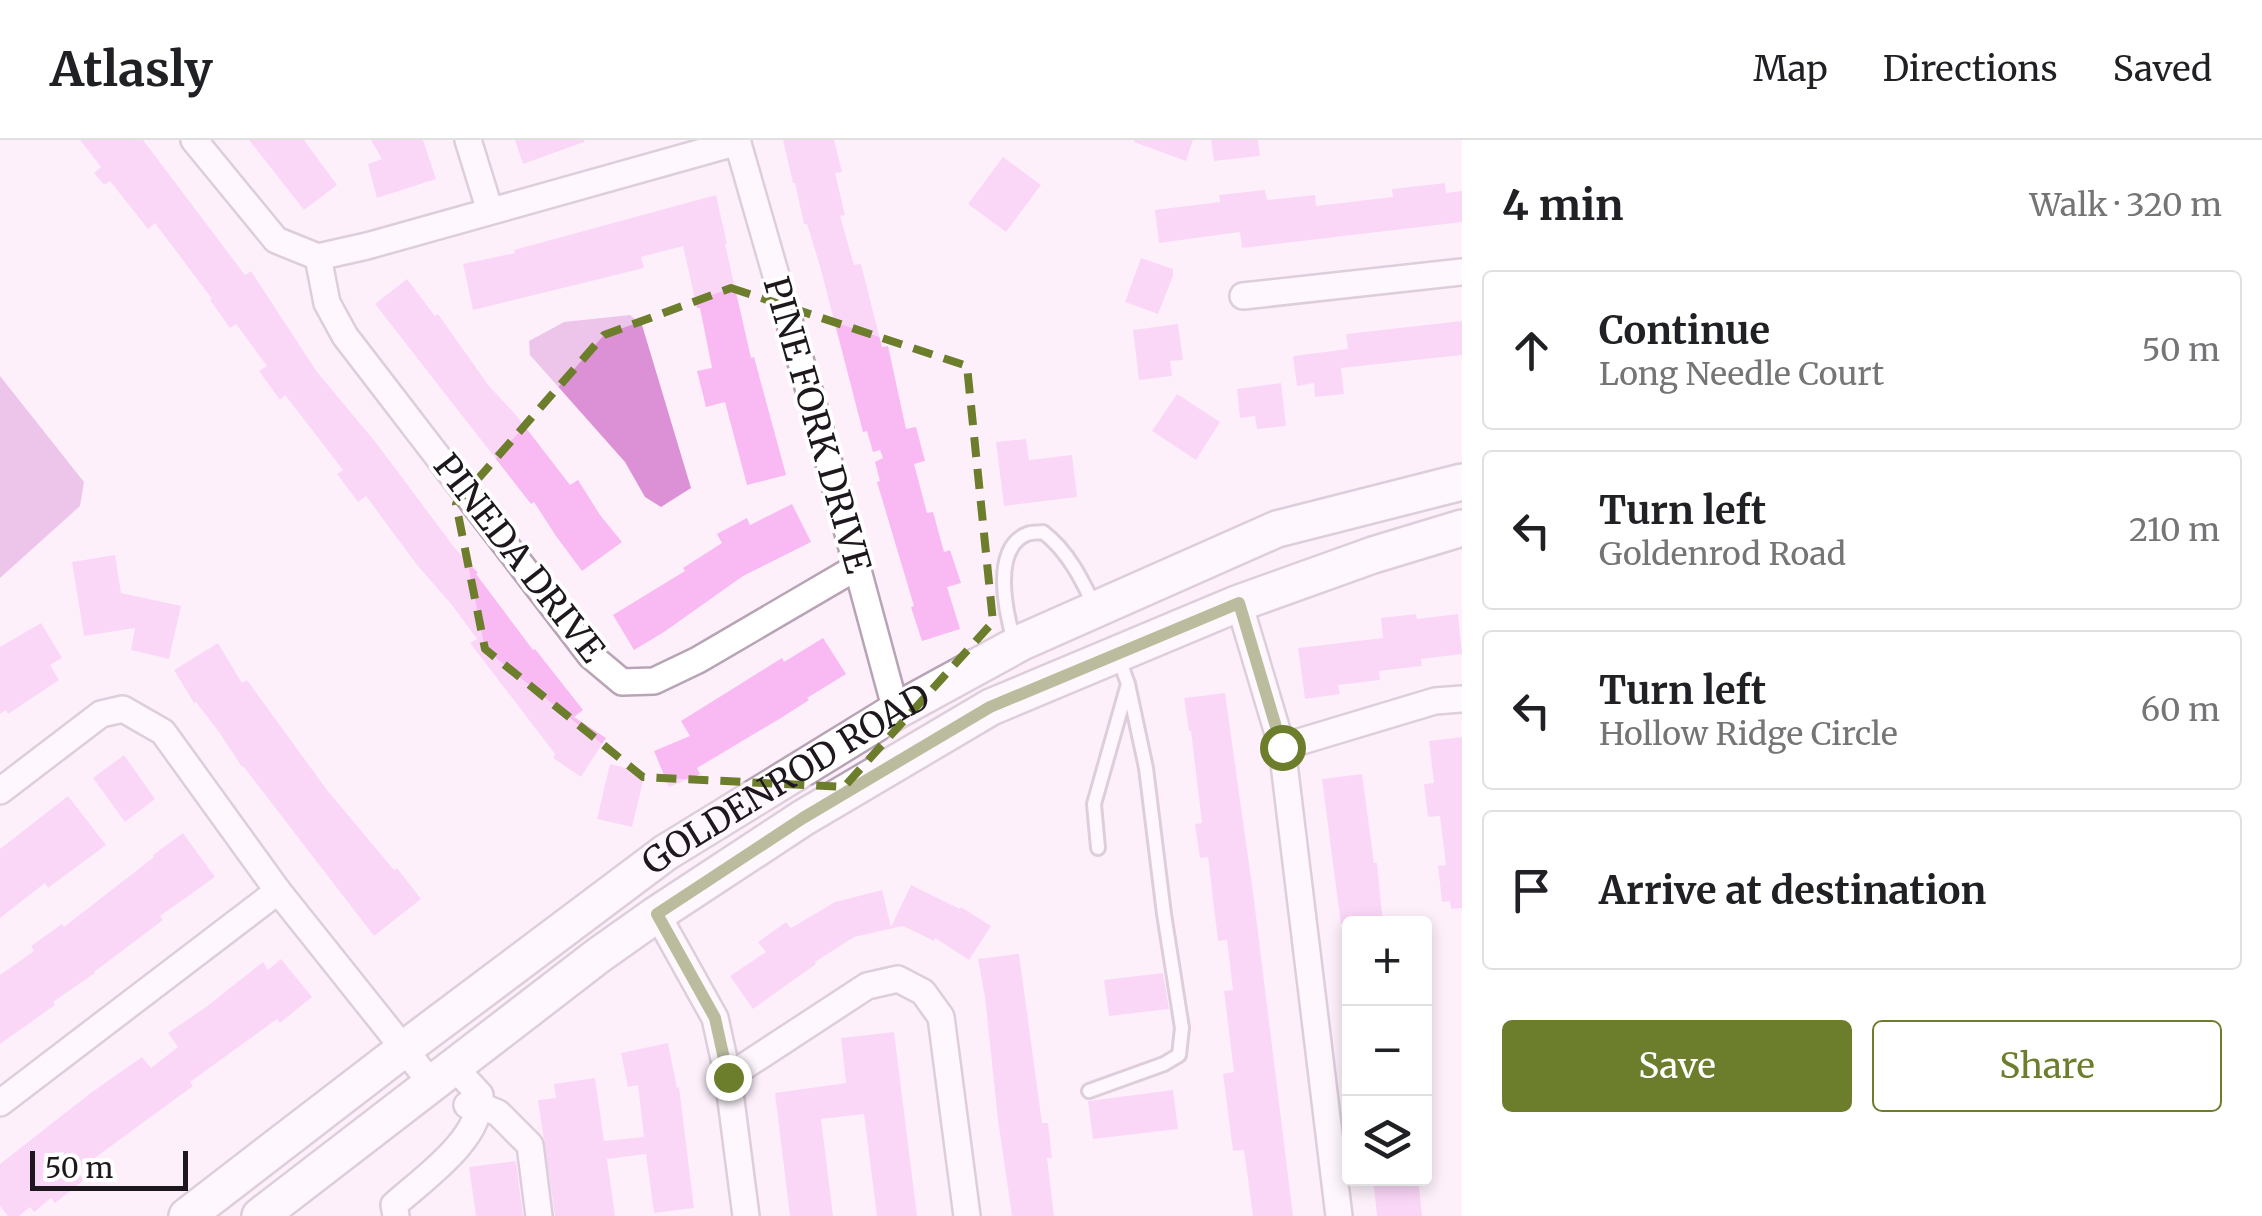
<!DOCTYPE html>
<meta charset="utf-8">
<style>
:root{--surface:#fff;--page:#f6f6f6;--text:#202124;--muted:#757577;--line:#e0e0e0;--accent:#6c7d2c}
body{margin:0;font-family:Merriweather,serif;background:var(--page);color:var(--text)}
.controls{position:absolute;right:30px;bottom:30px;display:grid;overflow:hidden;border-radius:10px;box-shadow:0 5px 15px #0003}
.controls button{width:90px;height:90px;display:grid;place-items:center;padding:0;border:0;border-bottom:2px solid var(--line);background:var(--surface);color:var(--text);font:50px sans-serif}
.scale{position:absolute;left:30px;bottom:25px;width:158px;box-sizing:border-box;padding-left:10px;border:5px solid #1e171d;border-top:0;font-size:28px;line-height:35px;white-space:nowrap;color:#1e171d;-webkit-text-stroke:8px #fff;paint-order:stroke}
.stop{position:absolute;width:30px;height:30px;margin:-22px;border:8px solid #6c7d2c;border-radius:50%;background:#fff}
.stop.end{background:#6c7d2c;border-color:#fff;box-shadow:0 2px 10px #0008}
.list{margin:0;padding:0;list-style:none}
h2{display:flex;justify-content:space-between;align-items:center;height:130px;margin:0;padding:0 40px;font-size:42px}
h2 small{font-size:32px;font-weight:400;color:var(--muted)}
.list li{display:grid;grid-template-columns:65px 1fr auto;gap:30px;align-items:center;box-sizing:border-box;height:160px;margin:0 20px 20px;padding:0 20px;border:2px solid var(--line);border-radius:10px}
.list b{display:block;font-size:38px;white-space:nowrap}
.list p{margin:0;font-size:32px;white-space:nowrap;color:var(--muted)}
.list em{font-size:32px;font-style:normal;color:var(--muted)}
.actions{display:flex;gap:20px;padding:30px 40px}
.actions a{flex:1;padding:22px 0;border:2px solid var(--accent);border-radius:10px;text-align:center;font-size:35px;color:var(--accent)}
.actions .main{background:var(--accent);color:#fff}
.icon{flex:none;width:55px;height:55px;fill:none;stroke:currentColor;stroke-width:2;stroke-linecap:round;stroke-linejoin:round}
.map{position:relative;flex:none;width:1462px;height:1076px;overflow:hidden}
header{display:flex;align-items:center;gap:60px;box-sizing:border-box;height:140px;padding:0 50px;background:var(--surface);border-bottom:2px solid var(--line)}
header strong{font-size:48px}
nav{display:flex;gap:55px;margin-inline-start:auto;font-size:35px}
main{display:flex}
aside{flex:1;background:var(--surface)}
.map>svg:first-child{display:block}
.water{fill:#dc90d5}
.building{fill:#f9b9f2}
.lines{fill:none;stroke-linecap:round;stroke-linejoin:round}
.lane-casing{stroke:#b8a4b6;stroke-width:18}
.street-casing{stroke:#b8a4b6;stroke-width:30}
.secondary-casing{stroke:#b8a4b6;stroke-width:40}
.lane{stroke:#fff;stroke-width:12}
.street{stroke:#fff;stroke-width:25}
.secondary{stroke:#fff;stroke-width:35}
.route{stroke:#6c7d2c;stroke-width:12}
.marked{fill:none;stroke:#6c7d2c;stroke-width:8;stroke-dasharray:20 12;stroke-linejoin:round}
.labels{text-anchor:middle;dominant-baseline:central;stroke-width:8;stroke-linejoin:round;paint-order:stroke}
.street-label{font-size:35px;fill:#1e171d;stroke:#fff}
</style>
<header>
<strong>Atlasly</strong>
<nav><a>Map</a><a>Directions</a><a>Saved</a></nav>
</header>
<main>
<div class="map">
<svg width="1462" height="1076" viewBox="0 0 1462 1076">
<rect width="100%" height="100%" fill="#fdf0fb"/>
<g class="water">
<path d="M 630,175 L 642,185 L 691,348 L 661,367 L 645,357 L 625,322 L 530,215 L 529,201 L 564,182 Z"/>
<path d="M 0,236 L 84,342 L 80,366 L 0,438 Z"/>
</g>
<g class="building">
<path d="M 80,0 L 143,0 L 245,135 L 251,131 L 317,232 L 377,304 L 454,407 L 478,433 L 476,434 L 533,510 L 535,509 L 583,570 L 574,577 L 606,598 L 581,637 L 553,618 L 555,614 L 470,503 L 477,499 L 452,465 L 417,425 L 366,356 L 358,362 L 337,334 L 343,330 L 285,255 L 280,260 L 259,231 L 267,226 L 236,184 L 230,188 L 210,160 L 212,159 L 155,83 L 148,89 L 110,41 L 104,45 L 94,33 L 101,27 Z"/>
<path d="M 249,0 L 304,0 L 337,45 L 304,70 Z"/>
<path d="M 371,0 L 423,0 L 436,39 L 377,58 L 368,24 L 382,19 Z"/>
<path d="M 515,0 L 584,0 L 584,2 L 523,24 Z"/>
<path d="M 783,0 L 834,0 L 842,32 L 835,33 L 845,75 L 840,76 L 854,125 L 861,124 L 882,207 L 888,206 L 906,289 L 916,287 L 925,321 L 914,324 L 927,373 L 933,372 L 944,412 L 950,410 L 961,443 L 947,447 L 960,489 L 922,501 L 911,467 L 914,466 L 877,342 L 880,341 L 875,322 L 883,318 L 880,310 L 873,312 L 867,291 L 863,292 L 820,126 L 807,84 L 804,84 L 795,43 L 793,43 Z"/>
<path d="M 1134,0 L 1193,0 L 1186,21 L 1134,2 Z"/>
<path d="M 1211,0 L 1258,0 L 1260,16 L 1214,21 Z"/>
<path d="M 1003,17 L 1041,45 L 1006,92 L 968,64 Z"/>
<path d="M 1445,43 L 1446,53 L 1462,51 L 1462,82 L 1242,108 L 1240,92 L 1159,103 L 1155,70 L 1220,62 L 1219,55 L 1265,50 L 1267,60 L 1315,55 L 1316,66 L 1393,57 L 1392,49 Z"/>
<path d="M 716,55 L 727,104 L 725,104 L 751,218 L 754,217 L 786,335 L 747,345 L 725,262 L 706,267 L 697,231 L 712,228 L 700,168 L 697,168 L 683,106 L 641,117 L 644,128 L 473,170 L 463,124 L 515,113 L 514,110 Z"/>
<path d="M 1141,118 L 1173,129 L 1173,136 L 1158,174 L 1125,162 Z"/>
<path d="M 407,139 L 435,176 L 438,174 L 489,246 L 516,275 L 570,345 L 578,340 L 600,375 L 622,402 L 582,431 L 556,396 L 534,362 L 531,364 L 375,164 Z"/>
<path d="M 1462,181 L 1462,215 L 1341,228 L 1344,254 L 1315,257 L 1314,243 L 1297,246 L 1293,216 L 1348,209 L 1346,194 Z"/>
<path d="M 1178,184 L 1183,220 L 1170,221 L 1172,236 L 1139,240 L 1133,190 Z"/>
<path d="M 1281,243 L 1286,286 L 1257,289 L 1255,276 L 1240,278 L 1237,249 Z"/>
<path d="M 1177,254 L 1220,282 L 1196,320 L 1152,291 Z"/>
<path d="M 1026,299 L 1029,320 L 1072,315 L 1077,357 L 1004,366 L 996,302 Z"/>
<path d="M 792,364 L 811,402 L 743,436 L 664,492 L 634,510 L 613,475 L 685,431 L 683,428 L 722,403 L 717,394 L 747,378 L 750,385 Z"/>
<path d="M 115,415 L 121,453 L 181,466 L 169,519 L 131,510 L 135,488 L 84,496 L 72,422 Z"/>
<path d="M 1416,474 L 1417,479 L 1458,474 L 1462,514 L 1421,519 L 1422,526 L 1379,531 L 1380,540 L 1338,545 L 1340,554 L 1305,559 L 1298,508 L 1383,498 L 1381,478 Z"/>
<path d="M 41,483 L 62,518 L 50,525 L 59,540 L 8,574 L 6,570 L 0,574 L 0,507 Z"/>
<path d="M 823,498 L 846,534 L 807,558 L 809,560 L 781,578 L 697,628 L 700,634 L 669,647 L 654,611 L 690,596 L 681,581 L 782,518 L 784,522 Z"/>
<path d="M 218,503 L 242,543 L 247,540 L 327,650 L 394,730 L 397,728 L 421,759 L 374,796 L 243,626 L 242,627 L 219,592 L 196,562 L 194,563 L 174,530 Z"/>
<path d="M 1225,553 L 1254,760 L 1293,1076 L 1253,1076 L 1244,1010 L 1233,1011 L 1223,934 L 1234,932 L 1224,851 L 1233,850 L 1227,800 L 1218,801 L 1208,717 L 1200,718 L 1195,684 L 1202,683 L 1191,591 L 1189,591 L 1184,558 Z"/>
<path d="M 1462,597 L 1462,768 L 1451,769 L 1450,761 L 1442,762 L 1438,726 L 1446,725 L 1440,676 L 1428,677 L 1424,644 L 1434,643 L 1429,601 Z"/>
<path d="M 124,615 L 155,659 L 125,682 L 93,638 Z"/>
<path d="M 610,624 L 645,633 L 632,687 L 597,679 Z"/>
<path d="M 1362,634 L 1374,723 L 1377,723 L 1383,784 L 1341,784 L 1338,762 L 1322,639 Z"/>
<path d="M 68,656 L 106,705 L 48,748 L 45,743 L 0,778 L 0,709 Z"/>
<path d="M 183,693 L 215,737 L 160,776 L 163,780 L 94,832 L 95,833 L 53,862 L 55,865 L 0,904 L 0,835 L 34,811 L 31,806 L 62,784 L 64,787 L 154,717 L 153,715 Z"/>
<path d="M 911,745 L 960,769 L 961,767 L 991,786 L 969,820 L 935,798 L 934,801 L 903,786 L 854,797 L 815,822 L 816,824 L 753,869 L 730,836 L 766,812 L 758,802 L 786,782 L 791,788 L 835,762 L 882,750 L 891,787 Z"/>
<path d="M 1019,814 L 1042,983 L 1048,983 L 1052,1018 L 1047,1018 L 1054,1076 L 1012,1076 L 998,980 L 985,857 L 978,819 Z"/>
<path d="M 281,819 L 312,857 L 280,883 L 277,879 L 190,942 L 193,946 L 77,1031 L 84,1040 L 55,1063 L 51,1058 L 34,1072 L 30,1067 L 19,1076 L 8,1076 L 0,1066 L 0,1024 L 92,952 L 142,917 L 151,928 L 178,907 L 168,893 L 206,867 L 263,822 L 268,830 Z"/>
<path d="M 1163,833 L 1169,869 L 1109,876 L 1104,840 Z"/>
<path d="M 894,892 L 917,1076 L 877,1076 L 864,974 L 821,979 L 833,1076 L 790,1076 L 775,953 L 846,943 L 841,898 Z"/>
<path d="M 668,903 L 677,948 L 679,947 L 694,1068 L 654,1073 L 646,1014 L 607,1019 L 615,1076 L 555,1076 L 538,960 L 556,958 L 554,944 L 595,938 L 604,1001 L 644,997 L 638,945 L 628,947 L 621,913 Z"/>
<path d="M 1173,950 L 1178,989 L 1093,999 L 1088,961 Z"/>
<path d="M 516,1021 L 523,1076 L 476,1076 L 469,1027 Z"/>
<path d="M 1373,1038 L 1418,1038 L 1422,1076 L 1377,1076 Z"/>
</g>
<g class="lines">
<g class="lane-casing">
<g id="lane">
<path d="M 1014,501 C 1006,473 991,409 1027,394 C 1032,392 1038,393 1043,392 C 1068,411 1082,440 1095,467"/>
<path d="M 1098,708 L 1094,664 L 1128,544 L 1118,516"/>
<path d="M 1089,951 L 1164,924 L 1179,915 L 1182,888 L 1164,774 L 1146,628 L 1128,544"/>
</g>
</g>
<g class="street-casing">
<g id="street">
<path d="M 194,0 L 276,100 L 318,117 L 367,106 L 738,2"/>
<path d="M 468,0 L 490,71"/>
<path d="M 737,0 L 815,271 L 896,571"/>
<path d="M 318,117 L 327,163 L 345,196 L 591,516 L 622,542 L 654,541 L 698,520 L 857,427"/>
<path d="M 1243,156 L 1462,132"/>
<path d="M 1239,463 L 1282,607 L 1339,1076"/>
<path d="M 1282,607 L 1435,561 L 1462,559"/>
<path d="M 0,651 L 101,574 L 123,569 L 163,592 L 278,751 L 432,944"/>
<path d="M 657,774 L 715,878 L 728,937 L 746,1076"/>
<path d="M 728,937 L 867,846 L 898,839 L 923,852 L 941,877 L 967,1076"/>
<path d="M 0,963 L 278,751"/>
<path d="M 467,965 L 481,966 L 498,973 L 530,1005 L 539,1076"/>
<path d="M 396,1076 L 394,1065 C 424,1038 482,999 480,955 L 454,927"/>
</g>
</g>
<g class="secondary-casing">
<g id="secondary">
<path id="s1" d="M 187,1076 L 404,909 L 665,713 L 896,571 L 1022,502 L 1277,389 L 1462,342"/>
<path d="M 260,1076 L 599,815 L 657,774 L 803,678 L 991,567 L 1239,463 L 1373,415 L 1462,388"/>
</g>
</g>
<use href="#lane" class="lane"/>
<use href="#street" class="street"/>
<use href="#secondary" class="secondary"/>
</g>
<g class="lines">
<path class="route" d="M 728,937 L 715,878 L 657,774 L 803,678 L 990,567 L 1239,463 L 1282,607"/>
</g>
<path d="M0 0H1462V1076H0ZM 731,148 L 967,226 L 993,482 L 844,647 L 643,637 L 485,509 L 456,364 L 604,195 Z" fill="#fdf0fb" fill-opacity=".55" fill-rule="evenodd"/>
<path class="marked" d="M 731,148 L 967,226 L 993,482 L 844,647 L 643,637 L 485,509 L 456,364 L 604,195 Z"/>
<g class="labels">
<g class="street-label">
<text transform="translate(817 285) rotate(74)">PINE FORK DRIVE</text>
<text transform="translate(519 418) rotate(52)">PINEDA DRIVE</text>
<text stroke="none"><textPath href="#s1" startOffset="742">GOLDENROD ROAD</textPath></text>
</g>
</g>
</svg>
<div class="controls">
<button>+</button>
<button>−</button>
<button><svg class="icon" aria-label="layers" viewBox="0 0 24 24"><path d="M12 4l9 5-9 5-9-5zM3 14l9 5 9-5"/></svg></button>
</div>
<div class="scale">50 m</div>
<div class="stop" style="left:1282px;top:607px"></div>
<div class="stop end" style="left:728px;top:937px"></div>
</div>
<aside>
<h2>4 min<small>Walk · 320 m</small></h2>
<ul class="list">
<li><svg class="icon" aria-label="ahead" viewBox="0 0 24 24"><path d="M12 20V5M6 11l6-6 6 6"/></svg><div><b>Continue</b><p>Long Needle Court</p></div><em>50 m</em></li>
<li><svg class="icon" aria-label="left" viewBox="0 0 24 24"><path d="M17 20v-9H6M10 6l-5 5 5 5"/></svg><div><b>Turn left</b><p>Goldenrod Road</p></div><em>210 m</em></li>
<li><svg class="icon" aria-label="left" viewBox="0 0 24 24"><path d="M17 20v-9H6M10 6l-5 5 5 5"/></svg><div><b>Turn left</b><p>Hollow Ridge Circle</p></div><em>60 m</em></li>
<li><svg class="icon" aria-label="arrive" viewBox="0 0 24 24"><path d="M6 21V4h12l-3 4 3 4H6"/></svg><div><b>Arrive at destination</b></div></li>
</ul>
<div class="actions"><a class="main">Save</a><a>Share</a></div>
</aside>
</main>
